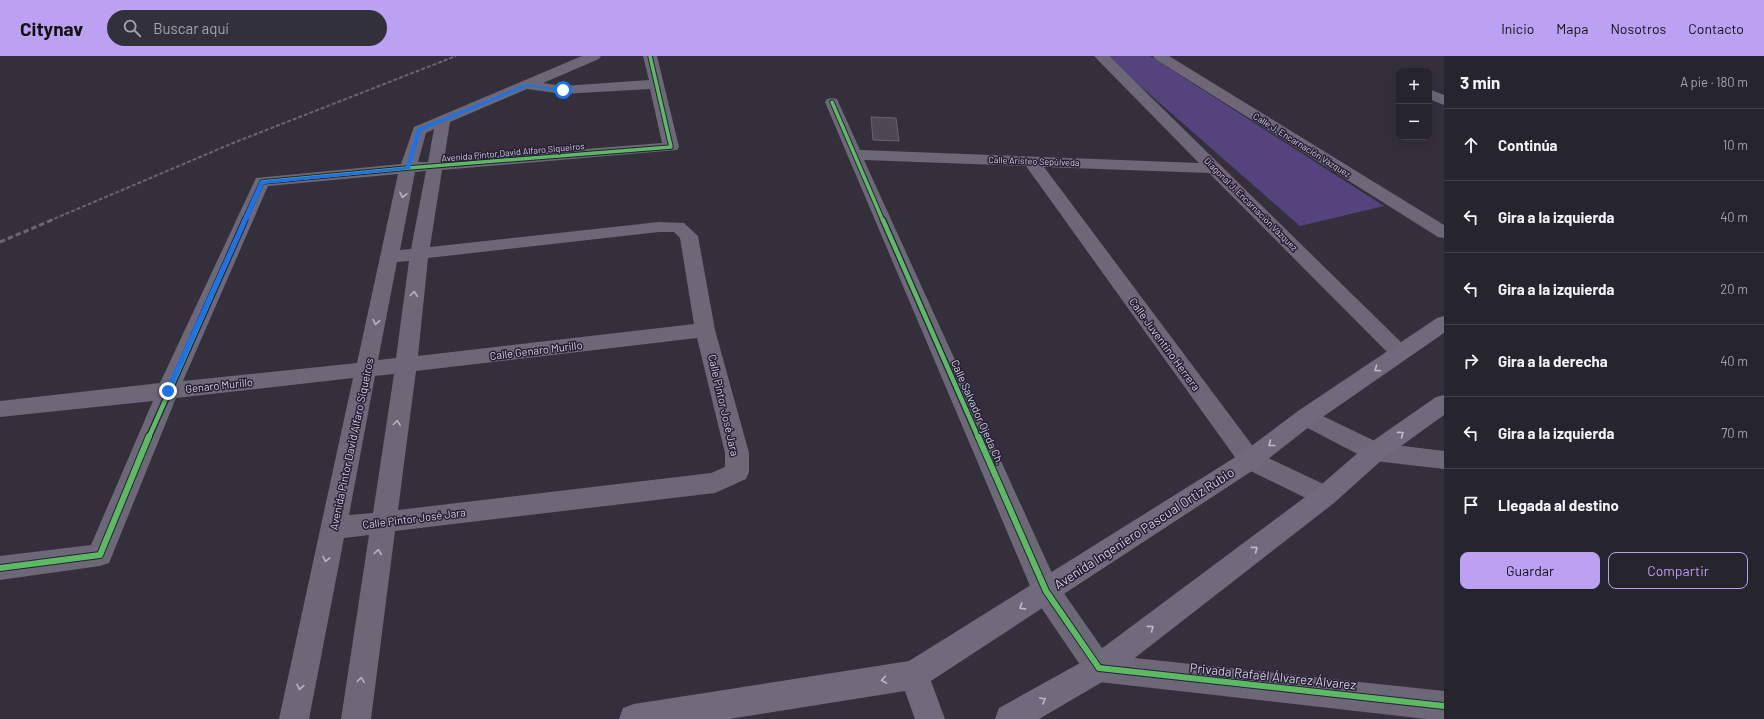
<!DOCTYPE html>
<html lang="es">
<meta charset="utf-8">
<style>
:root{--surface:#26242d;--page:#323039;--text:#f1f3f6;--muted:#a4a4aa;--line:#424149;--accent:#bca0f2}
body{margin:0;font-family:Barlow,sans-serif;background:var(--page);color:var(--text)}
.controls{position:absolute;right:12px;top:12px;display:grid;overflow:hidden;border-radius:8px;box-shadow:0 4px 16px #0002}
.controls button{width:36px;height:36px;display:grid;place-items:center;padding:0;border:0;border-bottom:1px solid var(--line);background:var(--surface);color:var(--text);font:20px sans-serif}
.stop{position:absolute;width:12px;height:12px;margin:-9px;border:3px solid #1a73e8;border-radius:50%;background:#fff}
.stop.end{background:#1a73e8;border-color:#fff;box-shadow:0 1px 4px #0008}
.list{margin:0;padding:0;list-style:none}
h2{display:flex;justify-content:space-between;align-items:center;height:52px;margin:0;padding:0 16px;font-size:17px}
h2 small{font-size:13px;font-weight:400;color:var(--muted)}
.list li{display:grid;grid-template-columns:26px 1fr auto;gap:12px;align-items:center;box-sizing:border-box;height:72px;padding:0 16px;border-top:1px solid var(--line)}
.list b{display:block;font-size:15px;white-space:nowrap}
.list em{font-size:13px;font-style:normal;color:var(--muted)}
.actions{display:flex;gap:8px;padding:12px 16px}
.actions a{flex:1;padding:9px 0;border:1px solid var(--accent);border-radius:8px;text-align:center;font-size:14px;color:var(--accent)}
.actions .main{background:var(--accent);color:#111}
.icon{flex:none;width:22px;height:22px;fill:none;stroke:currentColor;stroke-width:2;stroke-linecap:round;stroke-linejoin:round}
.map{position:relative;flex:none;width:1444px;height:663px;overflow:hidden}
header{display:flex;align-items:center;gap:24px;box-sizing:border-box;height:56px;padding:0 20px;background:var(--accent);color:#111}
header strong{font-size:19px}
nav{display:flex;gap:22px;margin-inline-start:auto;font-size:14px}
.search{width:280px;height:36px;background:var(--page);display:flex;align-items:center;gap:10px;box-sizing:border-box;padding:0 14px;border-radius:22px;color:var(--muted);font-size:15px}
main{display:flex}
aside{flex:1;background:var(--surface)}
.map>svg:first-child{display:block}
.green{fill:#54437c}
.building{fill:#4c4954;stroke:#66636f}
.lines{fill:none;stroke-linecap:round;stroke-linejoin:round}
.street{fill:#6c6878;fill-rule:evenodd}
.secondary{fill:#6f6b7d;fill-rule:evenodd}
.rail-far1{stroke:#6a6773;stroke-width:2;stroke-dasharray:4 2;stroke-linecap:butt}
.rail{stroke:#6a6773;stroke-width:3;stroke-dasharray:5.5 3;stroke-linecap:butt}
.cycleway-far2-casing{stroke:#262037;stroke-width:5.5}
.cycleway-far1-casing{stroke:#262037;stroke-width:7}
.cycleway-casing{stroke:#262037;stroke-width:8}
.cycleway-far2{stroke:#5cba63;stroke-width:3.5}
.cycleway-far1{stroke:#5cba63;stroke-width:4.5}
.cycleway{stroke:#5cba63;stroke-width:6}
.oneway{stroke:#b8b5c5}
.oneway2{stroke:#bebbcb}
.route{fill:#1a73e8}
.labels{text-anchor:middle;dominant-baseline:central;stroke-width:3;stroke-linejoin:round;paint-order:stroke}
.far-street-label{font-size:9px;fill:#d2cfdf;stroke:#262037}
.street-label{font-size:11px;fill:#d2cfdf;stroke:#262037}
.near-street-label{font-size:13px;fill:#d2cfdf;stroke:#262037}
</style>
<header>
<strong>Citynav</strong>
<div class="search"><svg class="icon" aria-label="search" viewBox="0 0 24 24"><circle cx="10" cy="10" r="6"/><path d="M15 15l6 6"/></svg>Buscar aquí</div>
<nav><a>Inicio</a><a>Mapa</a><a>Nosotros</a><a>Contacto</a></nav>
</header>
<main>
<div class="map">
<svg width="1444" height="663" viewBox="0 0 1444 663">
<rect width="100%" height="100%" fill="#33303c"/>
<path class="green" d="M 1106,0 L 1150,0 L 1384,150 L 1300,170 Z"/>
<path class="building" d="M 871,61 L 896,62 L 899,85 L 873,84 Z"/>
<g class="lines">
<g class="street">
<path d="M 582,0 L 601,0 L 599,3 L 543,27 L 563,30 L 649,24 L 643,0 L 657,0 L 679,91 L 677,94 L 442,114 L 430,191 L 659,166 L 684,167 L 698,180 L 715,274 L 749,397 L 749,416 L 746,423 L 715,437 L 395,475 L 371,663 L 341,663 L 369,479 L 344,482 L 309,663 L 279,663 L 353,322 L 176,342 L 109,507 L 100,510 L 0,524 L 0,500 L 91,489 L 153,345 L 0,361 L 0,345 L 160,327 L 256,122 L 401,108 L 414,71 ZM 527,33 L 563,38 L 650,33 L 662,87 L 444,104 L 450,66 ZM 434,73 L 428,106 L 418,106 L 426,77 ZM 426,115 L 411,193 L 400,194 L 415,116 ZM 398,118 L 357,307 L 183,325 L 268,130 ZM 659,176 L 674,176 L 680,182 L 694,268 L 418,300 L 428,202 ZM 409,205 L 396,302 L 378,304 L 397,206 ZM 697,282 L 725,397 L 725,411 L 711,417 L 398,454 L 416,315 ZM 394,318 L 373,457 L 349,459 L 375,320 Z"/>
<path d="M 1094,0 L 1109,0 L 1407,292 L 1411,297 L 1407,302 L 1400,304 L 1393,302 L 1209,117 L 1044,111 L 1258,397 L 1334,433 L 1337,440 L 1334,447 L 1325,450 L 1316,447 L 1242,411 L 1026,110 L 864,104 L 1056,526 L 1107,599 L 1444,635 L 1444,663 L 1426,663 L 1099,626 L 1089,622 L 1036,544 L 825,46 L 827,43 L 832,42 L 837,43 L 860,94 L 1199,107 Z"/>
<path d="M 1153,0 L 1169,0 L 1444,169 L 1444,182 L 1438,181 L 1155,3 Z"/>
<path d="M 1429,33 L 1444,39 L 1444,49 L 1429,43 Z"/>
<path d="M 1306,352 L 1379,387 L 1444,395 L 1444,413 L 1375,405 L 1367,403 L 1298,367 L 1295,361 L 1298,355 Z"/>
</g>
<g class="secondary">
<path d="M 1444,260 L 1444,277 L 1314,367 L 1258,411 L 931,625 L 945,663 L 915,663 L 905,635 L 729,663 L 619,663 L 623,652 L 634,648 L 909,605 L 1242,397 L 1298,355 L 1437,262 Z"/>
<path d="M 1444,339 L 1444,359 L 1383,403 L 1334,447 L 1109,622 L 1039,663 L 995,663 L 999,652 L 1089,602 L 1316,433 L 1367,389 L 1436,341 Z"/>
</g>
<path class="rail-far1" d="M 49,165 L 233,87 L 456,0"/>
<path class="rail" d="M 0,186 L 52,164"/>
<g class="cycleway-far2-casing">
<g id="cycleway-far2">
<path d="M 832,46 L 883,165"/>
<path d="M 244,165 L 262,126 L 408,112 L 671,91 L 650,0"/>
</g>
</g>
<g class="cycleway-far1-casing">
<g id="cycleway-far1">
<path d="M 883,164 L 978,381"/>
<path d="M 149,381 L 245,164"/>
</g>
</g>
<g class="cycleway-casing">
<g id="cycleway">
<path d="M 978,380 L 1046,535 L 1099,612 L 1444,650"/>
<path d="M 0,512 L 100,499 L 149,380"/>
</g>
</g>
<use href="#cycleway-far2" class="cycleway-far2"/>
<use href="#cycleway-far1" class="cycleway-far1"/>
<use href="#cycleway" class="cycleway"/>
</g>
<defs><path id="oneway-chevron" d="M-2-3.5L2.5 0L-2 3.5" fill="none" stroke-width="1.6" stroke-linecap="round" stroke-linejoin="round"/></defs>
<g class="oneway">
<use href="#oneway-chevron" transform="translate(403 139) rotate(102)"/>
<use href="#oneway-chevron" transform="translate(414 238) rotate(-83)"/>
<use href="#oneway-chevron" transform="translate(376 266) rotate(101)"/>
<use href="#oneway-chevron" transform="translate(397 367) rotate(-82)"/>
<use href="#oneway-chevron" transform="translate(378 496) rotate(-82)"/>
<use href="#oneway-chevron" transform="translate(326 503) rotate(102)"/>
<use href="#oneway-chevron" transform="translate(361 624) rotate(-82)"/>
<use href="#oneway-chevron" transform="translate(300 631) rotate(101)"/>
</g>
<g class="oneway2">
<use href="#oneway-chevron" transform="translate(1377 313) rotate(146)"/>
<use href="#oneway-chevron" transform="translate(1401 378) rotate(-36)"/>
<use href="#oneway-chevron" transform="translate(1271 388) rotate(142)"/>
<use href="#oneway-chevron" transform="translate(1255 493) rotate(-37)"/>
<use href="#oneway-chevron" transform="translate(1022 551) rotate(148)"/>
<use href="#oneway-chevron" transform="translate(1151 572) rotate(-37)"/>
<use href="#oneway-chevron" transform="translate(884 624) rotate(171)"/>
<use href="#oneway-chevron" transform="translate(1043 644) rotate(-30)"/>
</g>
<path class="route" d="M 526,28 L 565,34 L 563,36 L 528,30 L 421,75 L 410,113 L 264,128 L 171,335 L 168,337 L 166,337 L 165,335 L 260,125 L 406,111 L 417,73 Z"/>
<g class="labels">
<g class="far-street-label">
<text transform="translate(1302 89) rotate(32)">Calle J. Encarnación Vázquez</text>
<text transform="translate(513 96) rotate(-5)">Avenida Pintor David Alfaro Siqueiros</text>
<text transform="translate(1034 105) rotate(2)">Calle Aristeo Sepúlveda</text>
<text transform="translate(1251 148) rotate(45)">Diagonal J. Encarnación Vázquez</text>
</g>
<g class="street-label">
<text transform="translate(1165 288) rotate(54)">Calle Juventino Herrera</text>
<text transform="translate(536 294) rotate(-7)">Calle Genaro Murillo</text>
<text transform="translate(219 329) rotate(-6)">Genaro Murillo</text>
<text transform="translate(724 349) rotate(77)">Calle Pintor José Jara</text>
<text transform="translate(978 356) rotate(66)">Calle Salvador Ojeda Ch.</text>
<text transform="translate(351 388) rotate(-78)">Avenida Pintor David Alfaro Siqueiros</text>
<text transform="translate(414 462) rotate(-7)">Calle Pintor José Jara</text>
</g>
<g class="near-street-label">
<text transform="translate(1144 472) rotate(-33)">Avenida Ingeniero Pascual Ortiz Rubio</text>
<text transform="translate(1273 620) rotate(6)">Privada Rafaél Álvarez Álvarez</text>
</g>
</g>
</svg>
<div class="controls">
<button>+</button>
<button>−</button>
</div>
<div class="stop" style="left:563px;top:34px"></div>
<div class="stop end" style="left:168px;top:335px"></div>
</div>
<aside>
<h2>3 min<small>A pie · 180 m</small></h2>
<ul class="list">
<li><svg class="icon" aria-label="ahead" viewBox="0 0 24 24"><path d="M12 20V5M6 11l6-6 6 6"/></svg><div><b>Continúa</b></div><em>10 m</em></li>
<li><svg class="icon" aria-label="left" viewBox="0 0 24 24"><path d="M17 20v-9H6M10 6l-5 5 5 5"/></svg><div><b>Gira a la izquierda</b></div><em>40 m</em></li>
<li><svg class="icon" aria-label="left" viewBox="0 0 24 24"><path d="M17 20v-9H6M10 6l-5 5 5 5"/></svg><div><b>Gira a la izquierda</b></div><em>20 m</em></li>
<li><svg class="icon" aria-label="right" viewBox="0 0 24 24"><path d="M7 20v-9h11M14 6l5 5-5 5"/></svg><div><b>Gira a la derecha</b></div><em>40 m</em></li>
<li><svg class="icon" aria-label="left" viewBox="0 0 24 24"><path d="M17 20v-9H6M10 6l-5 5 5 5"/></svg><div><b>Gira a la izquierda</b></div><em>70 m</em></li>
<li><svg class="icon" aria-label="arrive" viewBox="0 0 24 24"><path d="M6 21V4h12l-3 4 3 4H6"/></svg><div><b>Llegada al destino</b></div></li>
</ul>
<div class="actions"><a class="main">Guardar</a><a>Compartir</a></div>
</aside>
</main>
